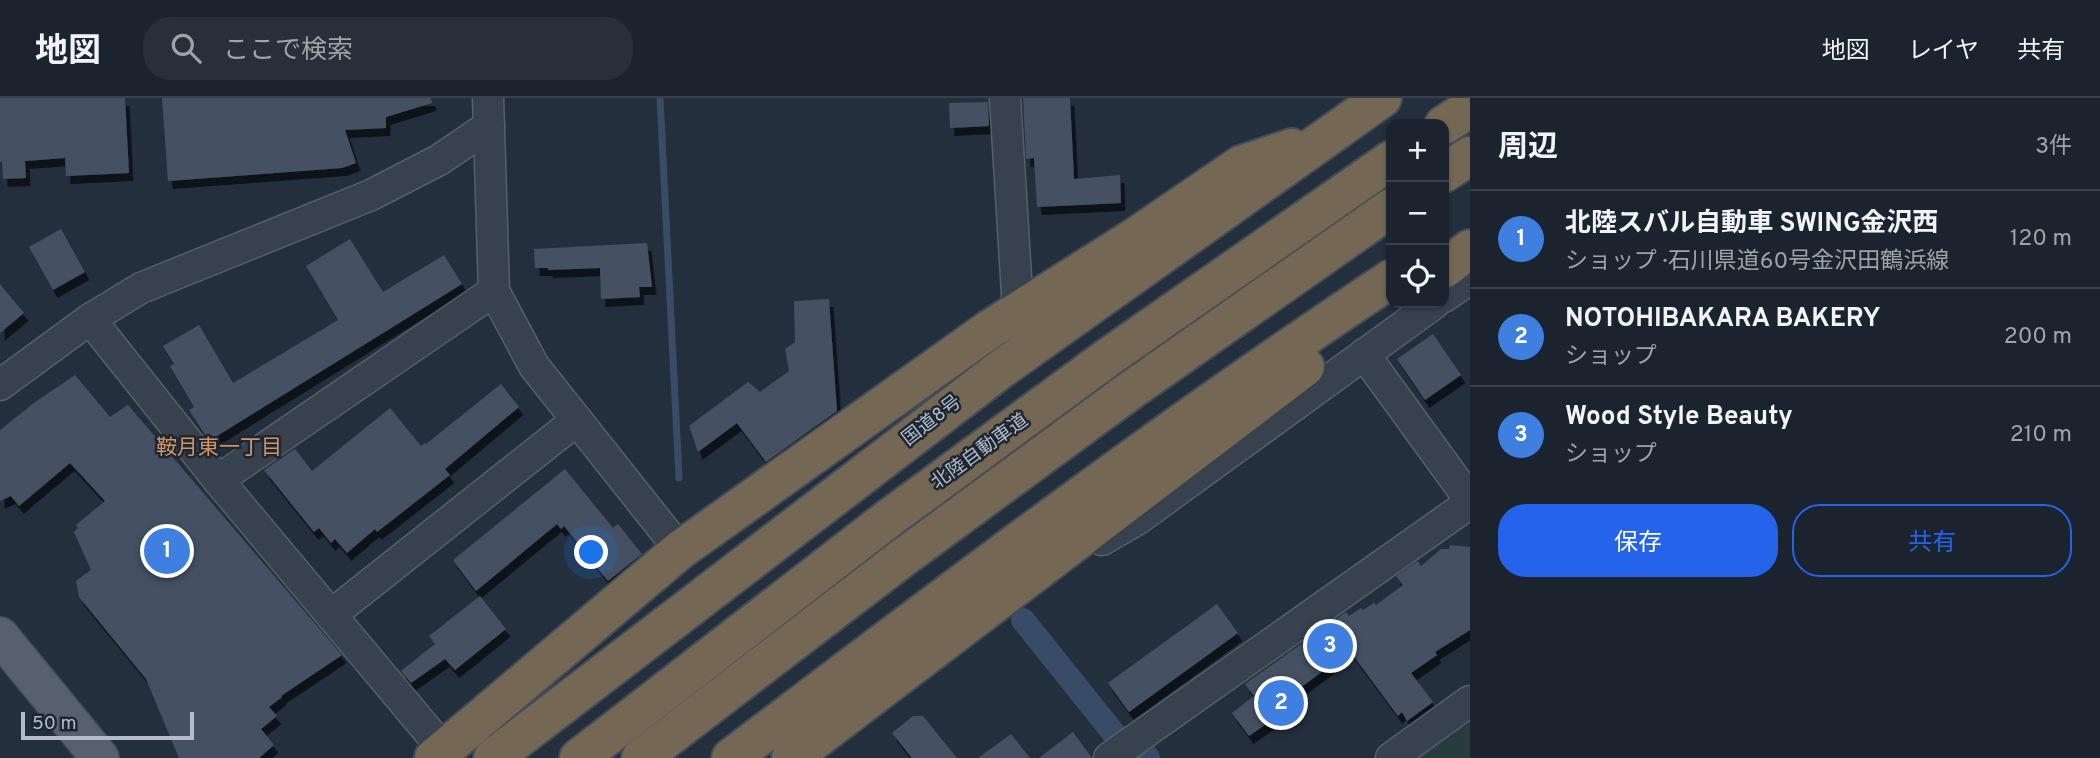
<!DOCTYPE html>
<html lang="ja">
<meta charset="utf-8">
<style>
:root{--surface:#1b232e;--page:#282f3a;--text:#f1f3f6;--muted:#a0a4aa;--line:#39404a;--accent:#2563eb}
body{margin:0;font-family:Overpass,"Noto Sans JP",sans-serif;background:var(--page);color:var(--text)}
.controls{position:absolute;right:21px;top:21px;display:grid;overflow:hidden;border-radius:14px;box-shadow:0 2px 5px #0004}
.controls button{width:63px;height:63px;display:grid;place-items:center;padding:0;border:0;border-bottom:2px solid var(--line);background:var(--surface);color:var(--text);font:35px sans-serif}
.scale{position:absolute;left:21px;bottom:18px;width:173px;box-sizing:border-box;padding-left:7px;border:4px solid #b4bcc9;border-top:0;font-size:19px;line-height:24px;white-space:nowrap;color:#b4bcc9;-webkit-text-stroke:5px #1d2633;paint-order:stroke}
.you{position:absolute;left:592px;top:455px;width:24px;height:24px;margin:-18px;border:5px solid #fff;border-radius:50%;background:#1a73e8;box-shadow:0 0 0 10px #1a73e833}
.badge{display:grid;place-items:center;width:46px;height:46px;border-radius:50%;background:var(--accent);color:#fff;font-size:23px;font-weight:700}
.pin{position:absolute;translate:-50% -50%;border:4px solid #fff;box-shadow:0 2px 7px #0006}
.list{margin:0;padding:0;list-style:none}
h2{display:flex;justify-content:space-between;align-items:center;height:91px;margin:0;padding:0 28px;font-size:30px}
h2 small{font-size:23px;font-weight:400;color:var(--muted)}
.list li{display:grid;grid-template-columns:46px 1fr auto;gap:21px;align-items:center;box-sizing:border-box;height:98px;padding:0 28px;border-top:2px solid var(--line)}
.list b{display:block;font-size:26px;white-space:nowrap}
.list p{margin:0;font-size:23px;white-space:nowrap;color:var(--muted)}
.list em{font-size:23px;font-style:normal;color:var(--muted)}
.actions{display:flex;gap:14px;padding:21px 28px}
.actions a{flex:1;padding:16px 0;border:2px solid var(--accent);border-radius:28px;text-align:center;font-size:24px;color:var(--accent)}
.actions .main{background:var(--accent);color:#fff}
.icon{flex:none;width:38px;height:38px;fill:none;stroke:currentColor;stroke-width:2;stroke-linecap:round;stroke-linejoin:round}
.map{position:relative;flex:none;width:1470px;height:660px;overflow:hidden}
header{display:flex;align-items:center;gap:42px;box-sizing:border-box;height:98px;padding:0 35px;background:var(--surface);border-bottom:2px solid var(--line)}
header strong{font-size:33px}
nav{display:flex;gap:38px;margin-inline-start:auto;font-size:24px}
.search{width:490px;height:63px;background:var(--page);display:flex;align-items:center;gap:18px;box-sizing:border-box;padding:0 24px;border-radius:28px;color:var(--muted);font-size:26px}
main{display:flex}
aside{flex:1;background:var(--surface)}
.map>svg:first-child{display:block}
.green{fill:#263c3f}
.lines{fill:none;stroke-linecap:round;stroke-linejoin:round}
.stream{stroke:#394c67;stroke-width:7}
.canal{stroke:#394c67;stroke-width:24}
.building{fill:#455162;filter:url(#shadow)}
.minor-casing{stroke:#565f6c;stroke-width:33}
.major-casing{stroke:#414a57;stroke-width:40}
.highway-casing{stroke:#434c59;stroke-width:42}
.minor{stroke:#38414e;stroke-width:30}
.major{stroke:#56606e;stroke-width:37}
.highway{stroke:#746855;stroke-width:38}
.labels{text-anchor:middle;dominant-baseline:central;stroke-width:5;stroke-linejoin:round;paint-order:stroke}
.street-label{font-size:19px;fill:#b4bcc9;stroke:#1d2633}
.neighbourhood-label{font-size:21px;fill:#d59563;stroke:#1d2633}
</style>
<header>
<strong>地図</strong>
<div class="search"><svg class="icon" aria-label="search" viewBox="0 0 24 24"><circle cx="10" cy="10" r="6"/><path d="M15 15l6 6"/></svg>ここで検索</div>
<nav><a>地図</a><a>レイヤ</a><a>共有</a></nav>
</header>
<main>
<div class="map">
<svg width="1470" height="660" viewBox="0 0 1470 660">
<defs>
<filter id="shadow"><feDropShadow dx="4.5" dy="8" stdDeviation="0" flood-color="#0009"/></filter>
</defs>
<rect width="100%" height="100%" fill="#242f3e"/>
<path class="green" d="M 1470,621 L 1470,660 L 1414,660 Z"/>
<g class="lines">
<path class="stream" d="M 660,0 L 679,380"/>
<g class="canal">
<path d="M 1023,522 L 1119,642"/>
<path d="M 1145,656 L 1148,660"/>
</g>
</g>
<g class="building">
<path d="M 0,0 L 125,0 L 129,75 L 66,78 L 65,60 L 25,63 L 26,80 L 3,81 L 2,64 L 0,64 Z"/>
<path d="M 162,0 L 431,0 L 432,5 L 386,19 L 386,30 L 345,32 L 356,65 L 342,70 L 168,83 Z"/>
<path d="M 1023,0 L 1070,0 L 1074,81 L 1120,77 L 1121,105 L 1037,109 L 1034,60 L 1026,61 Z"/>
<path d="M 988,4 L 989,28 L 950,30 L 949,5 Z"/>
<path d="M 61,131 L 85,174 L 53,192 L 29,149 Z"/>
<path d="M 350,141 L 383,194 L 444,157 L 462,186 L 209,343 L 189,312 L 194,309 L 170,268 L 174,266 L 163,248 L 199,227 L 233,285 L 338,222 L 306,168 Z"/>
<path d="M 647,145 L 652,189 L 639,189 L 640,199 L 601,201 L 600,170 L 548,172 L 548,170 L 535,170 L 534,151 Z"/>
<path d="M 0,186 L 24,215 L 0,235 Z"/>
<path d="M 829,201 L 837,313 L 766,364 L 737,325 L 698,354 L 689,328 L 748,284 L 760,294 L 789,273 L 785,251 L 795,244 L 794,203 Z"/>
<path d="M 1433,236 L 1461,277 L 1425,302 L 1397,261 Z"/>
<path d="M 75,277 L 110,319 L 128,307 L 342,557 L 281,598 L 282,599 L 269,609 L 277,618 L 261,631 L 274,647 L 259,660 L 179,660 L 146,581 L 79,499 L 76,483 L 91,472 L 74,434 L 78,430 L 76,427 L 105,403 L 70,365 L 19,408 L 11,398 L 0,403 L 0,332 L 34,305 Z"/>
<path d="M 501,286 L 519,309 L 445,371 L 450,377 L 377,434 L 375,431 L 347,455 L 335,441 L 331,445 L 319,430 L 314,434 L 264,372 L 295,351 L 312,373 L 390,310 L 421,348 L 425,345 L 426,346 Z"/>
<path d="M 565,371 L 613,430 L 618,426 L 642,456 L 608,483 L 564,428 L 561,431 L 557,426 L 476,493 L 453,462 Z"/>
<path d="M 1450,447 L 1470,449 L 1470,532 L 1435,554 L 1437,557 L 1411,575 L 1433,604 L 1407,623 L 1402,614 L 1398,618 L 1350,553 L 1296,593 L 1298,596 L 1295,598 L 1299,603 L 1249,638 L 1232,615 L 1254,598 L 1245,586 L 1346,514 L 1349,518 L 1361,510 L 1363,512 L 1374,505 L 1376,507 L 1403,487 L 1396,478 L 1418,463 L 1421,468 L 1441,451 L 1449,451 Z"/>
<path d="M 480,498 L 506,531 L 455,572 L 445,561 L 411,585 L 401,573 L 435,546 L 429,538 Z"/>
<path d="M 1217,506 L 1238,535 L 1129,614 L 1108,585 Z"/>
<path d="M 913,618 L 923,618 L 957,660 L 912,660 L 892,635 Z"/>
<path d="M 1073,634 L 1092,660 L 1039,660 Z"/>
<path d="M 1011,636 L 1030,660 L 978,660 Z"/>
</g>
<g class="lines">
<g class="minor-casing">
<g id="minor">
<path d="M 488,0 L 494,193 L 534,268 L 680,452"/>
<path d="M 1005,0 L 1018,212"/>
<path d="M 1444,199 L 1470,181"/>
<path d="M 90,221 L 218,382 L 444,652"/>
<path d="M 1364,256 L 1470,402"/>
<path d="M 0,287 L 90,221 L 141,190 L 371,97 L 439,62 L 489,28"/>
<path d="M 218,382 L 494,193"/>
<path d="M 1102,442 L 1138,421 L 1435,205"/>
<path d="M 331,517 L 577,322"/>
<path d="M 1109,660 L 1470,405"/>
<path d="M 1391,660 L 1470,603"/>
</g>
</g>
<g class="major-casing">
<path id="major" d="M 0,538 L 100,660"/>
</g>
<g class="highway-casing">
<g id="highway">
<path d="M 1444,27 L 1470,10"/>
<path d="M 1444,75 L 1470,58"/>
<path d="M 1444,171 L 1470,151"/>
<path d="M 434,660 L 680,452 L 990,231 L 1134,140 L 1241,67 L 1292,50"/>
<path d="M 493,660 L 1001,271 L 1382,0"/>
<path d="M 579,660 L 888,421 L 1110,258 L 1391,62"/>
<path d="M 641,660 L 901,461 L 1131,292 L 1391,110"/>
<path d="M 731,660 C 947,496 1164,331 1391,181"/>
<path d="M 791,660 L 1305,269"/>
</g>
</g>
<use href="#minor" class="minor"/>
<use href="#major" class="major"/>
<use href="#highway" class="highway"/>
</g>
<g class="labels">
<g class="street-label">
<text transform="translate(932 323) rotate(-38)">国道8号</text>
<text transform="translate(980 354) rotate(-36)">北陸自動車道</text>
</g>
<g class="neighbourhood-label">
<text x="219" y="350">鞍月東一丁目</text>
</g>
</g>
</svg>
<div class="controls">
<button>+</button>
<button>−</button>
<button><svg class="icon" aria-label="locate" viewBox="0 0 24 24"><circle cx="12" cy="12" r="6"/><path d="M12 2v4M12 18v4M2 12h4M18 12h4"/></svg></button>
</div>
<div class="scale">50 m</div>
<div class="you"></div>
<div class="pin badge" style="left:167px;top:453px;background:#3f7fe0">1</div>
<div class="pin badge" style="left:1281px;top:605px;background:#3f7fe0">2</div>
<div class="pin badge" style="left:1330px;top:548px;background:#3f7fe0">3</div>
</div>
<aside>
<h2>周辺<small>3件</small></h2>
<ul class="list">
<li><span class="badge" style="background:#3f7fe0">1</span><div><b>北陸スバル自動車 SWING金沢西</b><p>ショップ · 石川県道60号金沢田鶴浜線</p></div><em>120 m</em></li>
<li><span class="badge" style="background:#3f7fe0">2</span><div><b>NOTOHIBAKARA BAKERY</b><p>ショップ</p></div><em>200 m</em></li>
<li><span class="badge" style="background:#3f7fe0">3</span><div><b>Wood Style Beauty</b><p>ショップ</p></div><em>210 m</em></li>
</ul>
<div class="actions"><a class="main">保存</a><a>共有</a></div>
</aside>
</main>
